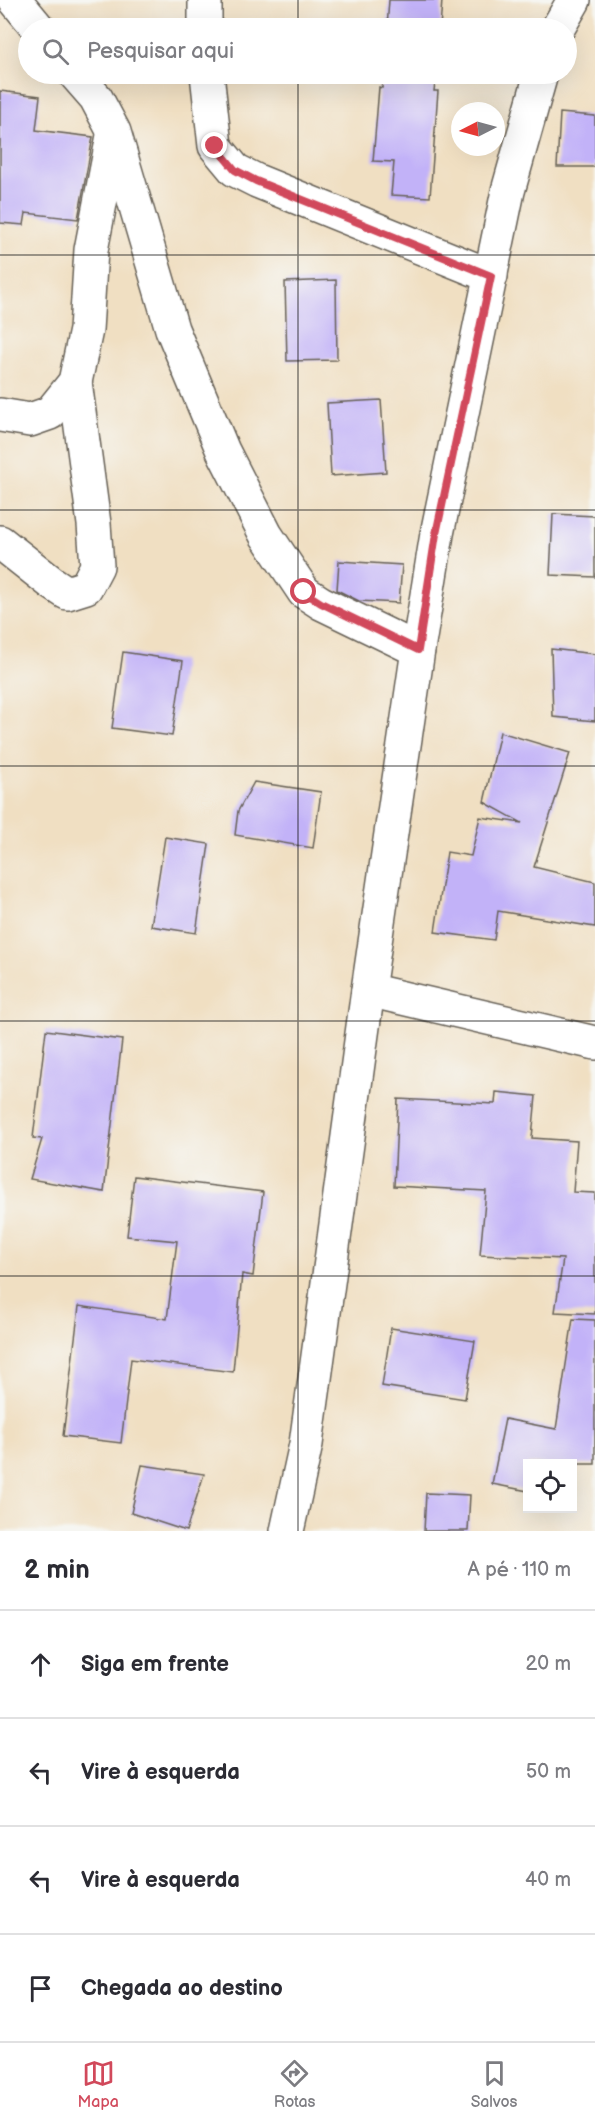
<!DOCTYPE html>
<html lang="pt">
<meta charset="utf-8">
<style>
:root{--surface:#fff;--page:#f2f2f3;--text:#2b2b33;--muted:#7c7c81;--line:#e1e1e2;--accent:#d1495b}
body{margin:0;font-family:"Balsamiq Sans",sans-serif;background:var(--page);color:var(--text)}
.controls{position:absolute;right:18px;bottom:18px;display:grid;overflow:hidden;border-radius:0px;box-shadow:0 6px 24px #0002}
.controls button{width:54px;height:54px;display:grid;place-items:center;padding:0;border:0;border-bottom:2px solid var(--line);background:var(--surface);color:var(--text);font:30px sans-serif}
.compass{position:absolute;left:451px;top:102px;width:54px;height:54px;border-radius:50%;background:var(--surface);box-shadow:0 6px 24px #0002;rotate:264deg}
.stop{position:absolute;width:18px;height:18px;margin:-14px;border:4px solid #d1495b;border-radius:50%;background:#fff}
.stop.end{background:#d1495b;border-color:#fff;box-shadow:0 2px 6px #0008}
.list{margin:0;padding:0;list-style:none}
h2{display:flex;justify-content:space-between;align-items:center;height:78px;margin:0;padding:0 24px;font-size:26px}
h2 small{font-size:20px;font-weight:400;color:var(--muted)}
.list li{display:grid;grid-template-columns:39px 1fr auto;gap:18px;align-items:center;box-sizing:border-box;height:108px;padding:0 24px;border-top:2px solid var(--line)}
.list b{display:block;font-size:22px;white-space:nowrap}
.list em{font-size:20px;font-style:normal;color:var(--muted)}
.icon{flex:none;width:33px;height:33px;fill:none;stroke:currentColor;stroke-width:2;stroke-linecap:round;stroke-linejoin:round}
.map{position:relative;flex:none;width:595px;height:1531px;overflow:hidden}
.search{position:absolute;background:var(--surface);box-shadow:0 6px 24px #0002;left:18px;right:18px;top:18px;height:66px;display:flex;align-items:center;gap:15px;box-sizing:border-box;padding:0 21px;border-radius:33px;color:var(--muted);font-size:22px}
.sheet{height:510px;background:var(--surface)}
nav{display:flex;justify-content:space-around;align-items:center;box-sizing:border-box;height:84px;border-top:2px solid var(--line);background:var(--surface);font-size:16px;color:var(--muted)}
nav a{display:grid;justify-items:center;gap:3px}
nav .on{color:var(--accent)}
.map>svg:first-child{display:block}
.building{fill:#c2b2f8}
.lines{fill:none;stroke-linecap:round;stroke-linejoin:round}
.minor-casing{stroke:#666056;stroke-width:36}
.minor{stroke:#fff;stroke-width:33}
.route{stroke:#d1495b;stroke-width:8}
.grid{fill:none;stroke:#1c1c1c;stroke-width:1.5;stroke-opacity:0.55}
</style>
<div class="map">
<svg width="595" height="1531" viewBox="0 0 595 1531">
<rect width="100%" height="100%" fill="#f6f6f2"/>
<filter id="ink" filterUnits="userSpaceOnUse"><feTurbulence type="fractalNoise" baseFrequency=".0167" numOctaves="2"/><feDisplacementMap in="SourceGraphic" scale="12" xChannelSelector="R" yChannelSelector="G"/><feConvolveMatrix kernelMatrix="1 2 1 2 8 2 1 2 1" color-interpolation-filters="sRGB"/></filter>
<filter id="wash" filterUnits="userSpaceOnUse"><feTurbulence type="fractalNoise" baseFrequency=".008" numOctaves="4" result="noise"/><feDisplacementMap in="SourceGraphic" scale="24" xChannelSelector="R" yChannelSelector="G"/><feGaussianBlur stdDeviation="1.35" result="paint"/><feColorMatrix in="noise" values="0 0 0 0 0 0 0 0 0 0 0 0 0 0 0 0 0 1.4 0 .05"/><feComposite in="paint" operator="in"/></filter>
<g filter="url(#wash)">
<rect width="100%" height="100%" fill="#f0dfc2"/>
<g id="blocks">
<g class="building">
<path d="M 389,0 L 442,0 L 440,28 L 387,28 Z"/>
<path d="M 383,74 L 436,74 L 434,91 L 438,91 L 430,197 L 391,195 L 394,162 L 373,161 L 379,87 L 382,88 Z"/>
<path d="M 0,91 L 40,96 L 36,130 L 93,137 L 78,219 L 26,213 L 24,225 L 0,223 Z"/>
<path d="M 560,113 L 595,116 L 595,167 L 557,167 Z"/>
<path d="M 336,280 L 337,360 L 287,361 L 285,282 Z"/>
<path d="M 381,400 L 386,472 L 331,476 L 327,403 Z"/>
<path d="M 553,514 L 595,516 L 595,577 L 550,575 Z"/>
<path d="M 339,561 L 402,565 L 399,603 L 359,601 L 337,590 Z"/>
<path d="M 551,649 L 595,654 L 595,721 L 553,717 Z"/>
<path d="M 123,652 L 183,661 L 172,736 L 112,728 Z"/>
<path d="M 500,732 L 570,753 L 534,867 L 595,882 L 595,927 L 498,911 L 494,940 L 435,932 L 447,852 L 471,856 L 480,817 L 522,823 L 484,802 Z"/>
<path d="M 254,782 L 321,792 L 313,848 L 235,835 L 238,811 Z"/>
<path d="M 165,837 L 209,844 L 196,933 L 151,926 Z"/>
<path d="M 46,1030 L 122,1040 L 104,1192 L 30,1179 L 42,1139 L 33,1138 Z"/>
<path d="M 496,1092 L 536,1096 L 532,1138 L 577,1141 L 573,1192 L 595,1193 L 595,1314 L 555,1312 L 563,1259 L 480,1255 L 486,1191 L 394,1186 L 398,1099 L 495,1104 Z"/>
<path d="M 134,1176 L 263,1192 L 253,1276 L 242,1274 L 233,1372 L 131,1359 L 121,1443 L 63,1436 L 79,1306 L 167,1319 L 177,1241 L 127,1236 Z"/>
<path d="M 573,1319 L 595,1320 L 595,1464 L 578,1464 L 573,1491 L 573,1464 L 528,1464 L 528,1491 L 492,1484 L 505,1419 L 556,1429 Z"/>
<path d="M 391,1328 L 475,1341 L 465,1399 L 382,1386 Z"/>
<path d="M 142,1465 L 204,1474 L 186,1531 L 131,1513 Z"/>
<path d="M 426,1493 L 470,1495 L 468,1531 L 424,1531 Z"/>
</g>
</g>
</g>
<g filter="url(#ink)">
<use href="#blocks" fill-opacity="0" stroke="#666056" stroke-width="1.5"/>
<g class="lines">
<g class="minor-casing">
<g id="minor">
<path d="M 15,0 L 38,28"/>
<path d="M 205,0 L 205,28"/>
<path d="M 558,28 L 574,0"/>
<path d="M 75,74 L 96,98 L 114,132 L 172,329 L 223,451 L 266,535 L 304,592 L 321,603 L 418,650"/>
<path d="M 207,74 L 215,146 L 235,170 L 257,181 L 491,276"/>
<path d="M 0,415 L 30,420 L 50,413 L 75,382 L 86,330 L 91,250 L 113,136"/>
<path d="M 0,542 L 52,583 L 67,593 L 86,587 L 97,566 L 94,524 L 75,382"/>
<path d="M 368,990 L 595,1043"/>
<path d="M 287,1531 L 306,1444 L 368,990 L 418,650 L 437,534 L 508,191 L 541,74"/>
</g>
</g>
<use href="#minor" class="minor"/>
</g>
</g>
<g class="lines" filter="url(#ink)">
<path class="route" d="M 215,146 L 235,170 L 256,181 L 491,276 L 436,534 L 418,650 L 321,603 L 304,592"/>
</g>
<path class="grid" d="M 298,0 L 298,28M 298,74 L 298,1531M 0,255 L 595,255M 0,510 L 595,510M 0,766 L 595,766M 0,1021 L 595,1021M 0,1276 L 595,1276"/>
</svg>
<div class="controls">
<button><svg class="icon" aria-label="locate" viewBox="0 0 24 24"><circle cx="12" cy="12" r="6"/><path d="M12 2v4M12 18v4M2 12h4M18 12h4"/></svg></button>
</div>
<svg class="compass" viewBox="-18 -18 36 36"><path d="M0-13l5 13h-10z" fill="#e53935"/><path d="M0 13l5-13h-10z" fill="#7c7c81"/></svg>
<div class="stop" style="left:304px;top:592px"></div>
<div class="stop end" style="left:215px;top:146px"></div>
<div class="search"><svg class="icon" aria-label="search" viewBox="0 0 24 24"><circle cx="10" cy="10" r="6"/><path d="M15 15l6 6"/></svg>Pesquisar aqui</div>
</div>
<section class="sheet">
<h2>2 min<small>A pé · 110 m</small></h2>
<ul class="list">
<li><svg class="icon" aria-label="ahead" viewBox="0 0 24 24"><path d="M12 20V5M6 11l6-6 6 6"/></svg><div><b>Siga em frente</b></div><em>20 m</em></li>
<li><svg class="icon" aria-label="left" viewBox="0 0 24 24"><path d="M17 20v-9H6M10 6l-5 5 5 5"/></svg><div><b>Vire à esquerda</b></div><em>50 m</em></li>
<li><svg class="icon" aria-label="left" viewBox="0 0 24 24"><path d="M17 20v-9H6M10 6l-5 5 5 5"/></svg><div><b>Vire à esquerda</b></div><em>40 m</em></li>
<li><svg class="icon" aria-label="arrive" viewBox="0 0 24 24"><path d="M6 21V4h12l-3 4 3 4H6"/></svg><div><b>Chegada ao destino</b></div></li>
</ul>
</section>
<nav>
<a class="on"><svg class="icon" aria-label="map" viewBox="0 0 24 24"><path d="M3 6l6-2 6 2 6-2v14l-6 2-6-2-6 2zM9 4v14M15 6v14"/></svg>Mapa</a>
<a><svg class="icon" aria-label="directions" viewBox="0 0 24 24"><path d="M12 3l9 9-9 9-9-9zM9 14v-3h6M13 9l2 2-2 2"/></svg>Rotas</a>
<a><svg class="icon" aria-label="saved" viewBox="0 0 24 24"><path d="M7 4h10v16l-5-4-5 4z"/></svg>Salvos</a>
</nav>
